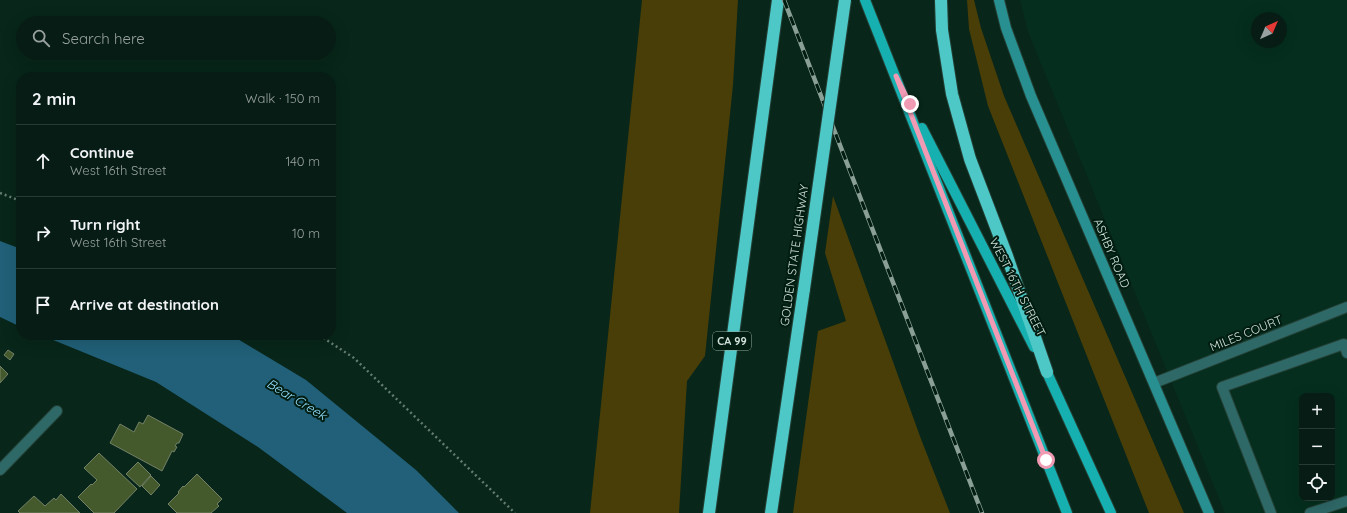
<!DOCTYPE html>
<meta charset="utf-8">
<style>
:root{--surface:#061c14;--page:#0f251d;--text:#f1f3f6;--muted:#98a1a0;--line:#273a34}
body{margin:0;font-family:Quicksand,sans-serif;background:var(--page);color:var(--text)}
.controls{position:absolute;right:12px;bottom:12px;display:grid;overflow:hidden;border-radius:8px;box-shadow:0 4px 16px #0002}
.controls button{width:36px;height:36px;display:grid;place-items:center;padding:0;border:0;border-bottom:1px solid var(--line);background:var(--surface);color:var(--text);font:20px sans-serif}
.compass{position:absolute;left:1251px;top:12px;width:36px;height:36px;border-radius:50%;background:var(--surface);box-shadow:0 4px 16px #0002;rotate:44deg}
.stop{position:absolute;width:12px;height:12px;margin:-9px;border:3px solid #f19ab3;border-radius:50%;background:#fff}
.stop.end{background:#f19ab3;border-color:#fff;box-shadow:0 1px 4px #0008}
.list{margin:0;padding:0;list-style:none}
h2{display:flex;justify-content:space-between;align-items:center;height:52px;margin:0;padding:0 16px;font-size:17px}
h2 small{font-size:13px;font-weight:400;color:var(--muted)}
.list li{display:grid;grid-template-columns:26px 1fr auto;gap:12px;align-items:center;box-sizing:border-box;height:72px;padding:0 16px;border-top:1px solid var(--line)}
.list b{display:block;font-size:15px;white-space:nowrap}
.list p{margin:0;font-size:13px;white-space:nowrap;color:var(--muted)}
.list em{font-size:13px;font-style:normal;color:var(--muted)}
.icon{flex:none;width:22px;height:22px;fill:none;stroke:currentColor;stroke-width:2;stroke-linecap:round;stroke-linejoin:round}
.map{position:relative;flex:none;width:1347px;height:513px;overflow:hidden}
.search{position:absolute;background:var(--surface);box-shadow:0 4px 16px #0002;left:16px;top:16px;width:320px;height:44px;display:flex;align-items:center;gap:10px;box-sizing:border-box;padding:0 14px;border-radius:22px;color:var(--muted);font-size:15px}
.panel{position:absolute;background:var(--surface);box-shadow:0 4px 16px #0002;left:16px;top:72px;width:320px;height:268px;border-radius:16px}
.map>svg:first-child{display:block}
.built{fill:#052e1e;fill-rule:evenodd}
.green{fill:#493e07}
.water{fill:#216078}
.building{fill:#445a2c;stroke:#738166}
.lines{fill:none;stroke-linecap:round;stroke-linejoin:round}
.service-casing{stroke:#244035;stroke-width:12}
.minor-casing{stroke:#244035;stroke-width:12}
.secondary-casing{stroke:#244035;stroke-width:12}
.primary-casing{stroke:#244035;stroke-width:12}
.motorway-casing{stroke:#244035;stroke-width:14}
.path{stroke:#647c72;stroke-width:2.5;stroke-dasharray:2 3;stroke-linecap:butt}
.service{stroke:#2e6867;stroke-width:10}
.minor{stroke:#2e6867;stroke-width:10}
.secondary{stroke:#289090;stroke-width:10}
.primary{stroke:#17b0b0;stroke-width:10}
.motorway{stroke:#4ec8c7;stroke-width:12}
.rail-casing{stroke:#8a9f95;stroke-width:4.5}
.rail{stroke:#011c11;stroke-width:3;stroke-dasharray:9;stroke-linecap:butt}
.motorway-bridge-casing{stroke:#244035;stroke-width:14;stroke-linecap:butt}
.motorway-bridge{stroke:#4ec8c7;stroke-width:12}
.route{stroke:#f19ab3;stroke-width:5}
.labels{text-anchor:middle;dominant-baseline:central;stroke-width:4;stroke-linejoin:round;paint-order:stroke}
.shield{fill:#011c11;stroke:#93a79d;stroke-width:1}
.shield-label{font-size:11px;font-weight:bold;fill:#d1e2d9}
.street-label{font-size:12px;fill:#d1e2d9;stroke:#011c11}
.water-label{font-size:13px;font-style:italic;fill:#90d8f6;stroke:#011c11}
</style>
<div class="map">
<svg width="1347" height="513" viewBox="0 0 1347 513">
<rect width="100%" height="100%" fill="#08261a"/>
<path class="built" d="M 1020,0 L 1347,0 L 1347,513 L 1225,513 L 1028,32 ZM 1257,18 L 1281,18 L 1281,42 L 1257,42 ZM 1302,396 L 1332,396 L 1332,498 L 1302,498 Z"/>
<g class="green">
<path d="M 642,0 L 738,0 L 733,85 L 705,356 L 687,381 L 679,513 L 590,513 Z"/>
<path d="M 967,0 L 974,0 L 981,28 L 1004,96 L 1184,513 L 1149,513 L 988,106 L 969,29 Z"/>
<path d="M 833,196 L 921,439 L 950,513 L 793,513 L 818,331 L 846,321 L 825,253 Z"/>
</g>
<g class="water">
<path d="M 0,241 L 21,249 L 21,327 L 0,317 Z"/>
<path d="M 41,335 L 231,335 L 306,380 L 416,470 L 459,513 L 347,513 L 258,447 L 156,382 Z"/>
</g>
<g class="building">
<path d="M 8,350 L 14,354 L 10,360 L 4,355 Z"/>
<path d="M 0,366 L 8,374 L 0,383 Z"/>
<path d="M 148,415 L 183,434 L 179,443 L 177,443 L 175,446 L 177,447 L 174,452 L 172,451 L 162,471 L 110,443 L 120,424 L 134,432 L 139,422 L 143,424 Z"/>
<path d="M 99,453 L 137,489 L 114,513 L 94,513 L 78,497 L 91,484 L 92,485 L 97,480 L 84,468 Z"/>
<path d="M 138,462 L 151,475 L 140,487 L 126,474 Z"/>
<path d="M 197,474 L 222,499 L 217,504 L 219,506 L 211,513 L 177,513 L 168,504 L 179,493 L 178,492 L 183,486 L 184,487 Z"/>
<path d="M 151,476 L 160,485 L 151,495 L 142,486 Z"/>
<path d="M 61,494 L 80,513 L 20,513 L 18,511 L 34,496 L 45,506 L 54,498 L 56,500 Z"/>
</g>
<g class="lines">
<g class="service-casing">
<g id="service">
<path d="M 1271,513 L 1222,387 L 1344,344 L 1347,353"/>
<path d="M 1310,513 L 1347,501"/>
</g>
</g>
<g class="minor-casing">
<g id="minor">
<path d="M 1154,383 L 1347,307"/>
<path d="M 0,470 L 57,411"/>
</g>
</g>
<g class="secondary-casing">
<path id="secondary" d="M 999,0 L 1006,28 L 1031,96 L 1209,513"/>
</g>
<g class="primary-casing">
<g id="primary">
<path d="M 865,0 L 1067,513"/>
<path d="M 922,128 L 1034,347"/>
<path d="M 1044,366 L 1111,513"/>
</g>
</g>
<g class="motorway-casing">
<g id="motorway">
<path d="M 941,0 L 942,30 L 952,94 L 970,159 L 1007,256 L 1047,372"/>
<path d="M 709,513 L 778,0"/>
<path d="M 771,513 L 804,289"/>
</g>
</g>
<g class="path">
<path d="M 0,193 L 21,201"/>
<path d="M 319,335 L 354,358 L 515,513"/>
</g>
<use href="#service" class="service"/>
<use href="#minor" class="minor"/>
<use href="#secondary" class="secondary"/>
<use href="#primary" class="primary"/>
<use href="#motorway" class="motorway"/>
<g class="rail-casing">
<path id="rail" d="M 784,0 L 982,513"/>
</g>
<use href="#rail" class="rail"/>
<g class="motorway-bridge-casing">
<path id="motorway-bridge" d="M 804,289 L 845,0"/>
</g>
<use href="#motorway-bridge" class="motorway-bridge"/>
</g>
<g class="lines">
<path class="route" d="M 910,104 L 896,76 L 1046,460"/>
</g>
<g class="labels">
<rect class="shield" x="713" y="332" width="38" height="18" rx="3"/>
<g class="shield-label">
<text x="732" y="341">CA 99</text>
</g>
<g class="street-label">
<text transform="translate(1112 253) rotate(67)">ASHBY ROAD</text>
<text transform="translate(794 255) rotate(-82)">GOLDEN STATE HIGHWAY</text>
<text transform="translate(1018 287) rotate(63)">WEST 16TH STREET</text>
<text transform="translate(1246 333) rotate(-22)">MILES COURT</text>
</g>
<g class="water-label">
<text transform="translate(297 399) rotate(31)">Bear Creek</text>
</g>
</g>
</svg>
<div class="controls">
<button>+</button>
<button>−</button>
<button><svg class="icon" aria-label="locate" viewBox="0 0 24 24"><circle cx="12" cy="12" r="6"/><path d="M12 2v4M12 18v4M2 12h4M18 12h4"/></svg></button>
</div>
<svg class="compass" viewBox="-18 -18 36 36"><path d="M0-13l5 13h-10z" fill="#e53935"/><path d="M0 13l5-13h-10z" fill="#98a1a0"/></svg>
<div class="stop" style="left:1046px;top:460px"></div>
<div class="stop end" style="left:910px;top:104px"></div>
<div class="search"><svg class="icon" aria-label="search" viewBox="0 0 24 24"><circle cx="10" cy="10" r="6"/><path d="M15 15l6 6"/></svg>Search here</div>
<section class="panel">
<h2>2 min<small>Walk · 150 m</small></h2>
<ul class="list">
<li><svg class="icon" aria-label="ahead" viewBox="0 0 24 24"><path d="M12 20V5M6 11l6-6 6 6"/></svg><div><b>Continue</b><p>West 16th Street</p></div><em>140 m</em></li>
<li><svg class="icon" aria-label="right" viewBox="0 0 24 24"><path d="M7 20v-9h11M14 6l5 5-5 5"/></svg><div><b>Turn right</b><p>West 16th Street</p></div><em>10 m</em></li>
<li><svg class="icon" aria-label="arrive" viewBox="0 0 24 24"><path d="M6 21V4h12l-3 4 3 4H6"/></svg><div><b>Arrive at destination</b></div></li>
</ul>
</section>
</div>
